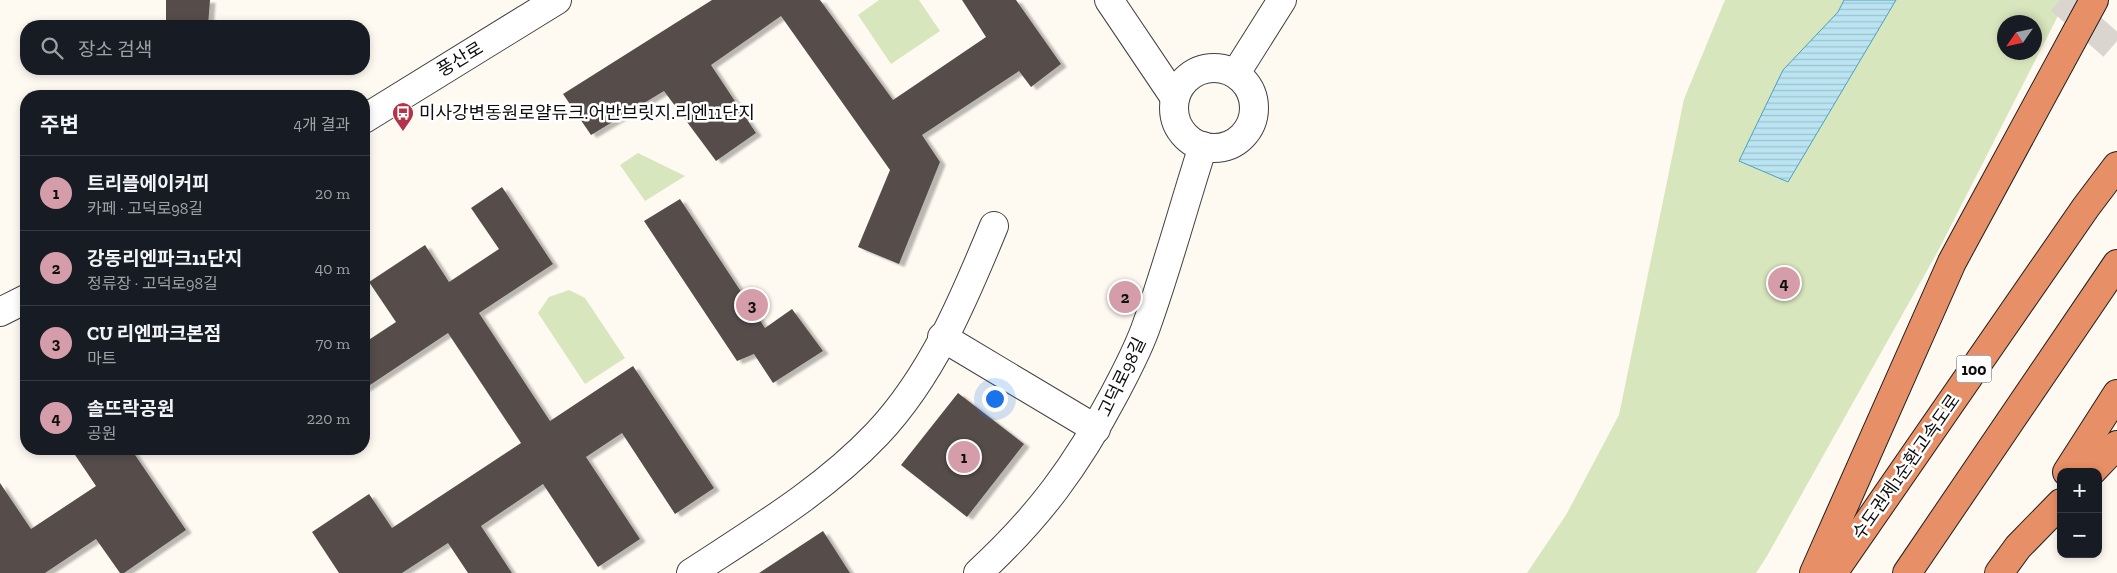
<!DOCTYPE html>
<html lang="ko">
<meta charset="utf-8">
<style>
:root{--surface:#171b24;--page:#242831;--text:#f1f3f6;--muted:#9ea1a6;--line:#363941;--accent:#d59da9}
body{margin:0;font-family:"Zilla Slab","Noto Sans KR",serif;background:var(--page);color:var(--text)}
.controls{position:absolute;right:15px;bottom:15px;display:grid;overflow:hidden;border-radius:10px;box-shadow:0 2px 8px #0003}
.controls button{width:45px;height:45px;display:grid;place-items:center;padding:0;border:0;border-bottom:1px solid var(--line);background:var(--surface);color:var(--text);font:25px sans-serif}
.compass{position:absolute;left:1997px;top:15px;width:45px;height:45px;border-radius:50%;background:var(--surface);box-shadow:0 2px 8px #0003;rotate:236deg}
.you{position:absolute;left:994px;top:398px;width:18px;height:18px;margin:-12px;border:4px solid #fff;border-radius:50%;background:#1a73e8;box-shadow:0 0 0 8px #1a73e833}
.badge{display:grid;place-items:center;width:32px;height:32px;border-radius:50%;background:var(--accent);color:#111;font-size:16px;font-weight:700}
.pin{position:absolute;translate:-50% -50%;border:2px solid #fff;box-shadow:0 1px 5px #0006}
.list{margin:0;padding:0;list-style:none}
h2{display:flex;justify-content:space-between;align-items:center;height:65px;margin:0;padding:0 20px;font-size:21px}
h2 small{font-size:16px;font-weight:400;color:var(--muted)}
.list li{display:grid;grid-template-columns:32px 1fr auto;gap:15px;align-items:center;box-sizing:border-box;height:75px;padding:0 20px;border-top:1px solid var(--line)}
.list b{display:block;font-size:19px;white-space:nowrap}
.list p{margin:0;font-size:16px;white-space:nowrap;color:var(--muted)}
.list em{font-size:16px;font-style:normal;color:var(--muted)}
.icon{flex:none;width:28px;height:28px;fill:none;stroke:currentColor;stroke-width:2;stroke-linecap:round;stroke-linejoin:round}
.map{position:relative;flex:none;width:2117px;height:573px;overflow:hidden}
.search{position:absolute;background:var(--surface);box-shadow:0 2px 8px #0003;left:20px;top:20px;width:350px;height:55px;display:flex;align-items:center;gap:12px;box-sizing:border-box;padding:0 18px;border-radius:20px;color:var(--muted);font-size:19px}
.panel{position:absolute;background:var(--surface);box-shadow:0 2px 8px #0003;left:20px;top:90px;width:350px;height:365px;border-radius:20px}
.map>svg:first-child{display:block}
.park{fill:#d8e6bd;fill-rule:evenodd}
.pitch{fill:#e7eece}
.water{fill:url(#water-rules);stroke:#48a1c1}
.building{fill:#564e4c;filter:url(#shadow)}
.lines{fill:none;stroke-linecap:round;stroke-linejoin:round}
.minor-tunnel{stroke:#dad6cf;stroke-width:28;stroke-dasharray:28 14;stroke-linecap:butt}
.minor-casing{stroke:#414141;stroke-width:30}
.tertiary-casing{stroke:#414141;stroke-width:30}
.motorway-casing{stroke:#1f1f1f;stroke-width:30}
.minor{stroke:#fff;stroke-width:28}
.tertiary{stroke:#fff;stroke-width:28}
.motorway{stroke:#e78f66;stroke-width:28}
.labels{text-anchor:middle;dominant-baseline:central;stroke-width:5;stroke-linejoin:round;paint-order:stroke}
.shield{fill:#fff;stroke:#565656;stroke-width:1}
.shield-label{font-size:16px;font-weight:bold;fill:#0e0e0e}
.street-label{font-size:18px;fill:#0e0e0e;stroke:#fff}
.poi-label{font-size:18px;fill:#0e0e0e;stroke:#fff;text-anchor:start}
</style>
<div class="map">
<svg width="2117" height="573" viewBox="0 0 2117 573">
<defs>
<pattern id="water-rules" width="6" height="5" patternUnits="userSpaceOnUse" patternTransform="scale(1.25)"><rect width="6" height="5" fill="#bae4f1"/><path d="M0 2.5h6" fill="none" stroke="#9fc2cd"/></pattern>
<filter id="shadow"><feDropShadow dx="5.5" dy="3" stdDeviation="1" flood-color="#0004"/></filter>
</defs>
<rect width="100%" height="100%" fill="#fef9f1"/>
<g class="park">
<path d="M 879,0 L 919,0 L 940,31 L 891,64 L 858,15 Z"/>
<path d="M 1725,0 L 2066,0 L 1938,251 L 1767,556 L 1756,573 L 1527,573 L 1566,515 L 1619,415 L 1684,99 ZM 2004,22 L 2034,22 L 2034,52 L 2004,52 Z"/>
<path d="M 638,153 L 685,176 L 645,201 L 620,165 Z"/>
<path d="M 569,290 L 585,298 L 625,358 L 585,384 L 538,313 L 549,297 Z"/>
</g>
<path class="pitch" d="M 107,92 L 107,96 L 30,96 L 30,94 Z"/>
<path class="water" d="M 1844,0 L 1896,0 L 1788,182 L 1739,161 L 1783,70 L 1838,12 Z"/>
<g class="building">
<path d="M 166,0 L 210,0 L 208,26 L 166,26 Z"/>
<path d="M 712,0 L 820,0 L 893,100 L 986,37 L 962,0 L 1016,0 L 1061,64 L 1031,87 L 1019,71 L 922,135 L 940,162 L 899,264 L 858,247 L 890,170 L 781,16 L 711,65 L 756,133 L 716,161 L 664,91 L 591,135 L 563,94 Z"/>
<path d="M 502,187 L 553,264 L 479,313 L 550,421 L 633,366 L 714,488 L 675,514 L 622,433 L 586,457 L 640,539 L 598,567 L 543,484 L 481,526 L 512,573 L 468,573 L 448,543 L 402,573 L 339,573 L 312,532 L 369,494 L 392,528 L 521,443 L 448,333 L 364,389 L 364,343 L 396,322 L 369,282 L 425,245 L 449,282 L 499,249 L 471,208 Z"/>
<path d="M 680,199 L 765,328 L 792,309 L 823,351 L 773,383 L 754,354 L 737,361 L 644,221 Z"/>
<path d="M 958,393 L 1024,444 L 967,517 L 901,465 Z"/>
<path d="M 71,449 L 131,449 L 186,530 L 124,573 L 120,573 L 96,539 L 45,573 L 0,573 L 0,483 L 31,529 L 96,486 Z"/>
<path d="M 823,531 L 850,573 L 759,573 Z"/>
</g>
<g class="lines">
<path class="minor-tunnel" d="M 2060,0 L 2117,50"/>
<g class="minor-casing">
<g id="minor">
<path d="M 1109,0 L 1175,98"/>
<circle cx="1214" cy="108" r="40"/>
<path d="M 1236,73 L 1282,0"/>
<path d="M 942,337 L 1096,429"/>
<path d="M 691,573 C 755,531 824,490 877,434 C 932,376 964,299 994,226"/>
<path d="M 978,573 C 1039,517 1077,465 1115,393 C 1127,370 1139,348 1147,324 C 1168,265 1184,205 1203,146"/>
</g>
</g>
<g class="tertiary-casing">
<g id="tertiary">
<path d="M 364,119 L 557,0"/>
<path d="M 0,312 L 26,299"/>
</g>
</g>
<g class="motorway-casing">
<g id="motorway">
<path d="M 2067,472 L 2117,394"/>
<path d="M 2091,472 L 2117,445"/>
<path d="M 1814,573 L 1952,262 L 2094,0"/>
<path d="M 1833,573 L 2086,207 L 2117,166"/>
<path d="M 1907,573 L 2117,264"/>
<path d="M 1999,573 L 2018,547 L 2061,503"/>
</g>
</g>
<use href="#minor" class="minor"/>
<use href="#tertiary" class="tertiary"/>
<use href="#motorway" class="motorway"/>
</g>
<defs>
<g id="bus-pin" transform="scale(1.125)"><path d="M0 17L-7.5 6A9.5 9.5 0 1 1 7.5 6Z" fill="#b2334a" stroke="#fff"/><path d="M-5-6H5V4H4V6H2V4H-2V6H-4V4H-5ZM-3.5-4V0h7V-4ZM-3.5 1.2v1.5H-2V1.2ZM2 1.2v1.5H3.5V1.2Z" fill="#fff"/></g>
</defs>
<g fill-rule="evenodd">
<use href="#bus-pin" x="403" y="113"/>
</g>
<g class="labels">
<rect class="shield" x="1956.5" y="355.5" width="35" height="27" rx="4"/>
<g class="shield-label">
<text x="1974" y="369">100</text>
</g>
<g class="street-label">
<text transform="translate(460 59) rotate(-31)">풍산로</text>
<text transform="translate(1122 377) rotate(-64)">고덕로98길</text>
<text transform="translate(1906 467) rotate(-55)">수도권제1순환고속도로</text>
</g>
<g class="poi-label">
<text x="419" y="113">미사강변동원로얄듀크.어반브릿지.리엔11단지</text>
</g>
</g>
</svg>
<div class="controls">
<button>+</button>
<button>−</button>
</div>
<svg class="compass" viewBox="-18 -18 36 36"><path d="M0-13l5 13h-10z" fill="#e53935"/><path d="M0 13l5-13h-10z" fill="#9ea1a6"/></svg>
<div class="you"></div>
<div class="pin badge" style="left:964px;top:457px">1</div>
<div class="pin badge" style="left:1125px;top:297px">2</div>
<div class="pin badge" style="left:752px;top:305px">3</div>
<div class="pin badge" style="left:1784px;top:283px">4</div>
<div class="search"><svg class="icon" aria-label="search" viewBox="0 0 24 24"><circle cx="10" cy="10" r="6"/><path d="M15 15l6 6"/></svg>장소 검색</div>
<section class="panel">
<h2>주변<small>4개 결과</small></h2>
<ul class="list">
<li><span class="badge">1</span><div><b>트리플에이커피</b><p>카페 · 고덕로98길</p></div><em>20 m</em></li>
<li><span class="badge">2</span><div><b>강동리엔파크11단지</b><p>정류장 · 고덕로98길</p></div><em>40 m</em></li>
<li><span class="badge">3</span><div><b>CU 리엔파크본점</b><p>마트</p></div><em>70 m</em></li>
<li><span class="badge">4</span><div><b>솔뜨락공원</b><p>공원</p></div><em>220 m</em></li>
</ul>
</section>
</div>
